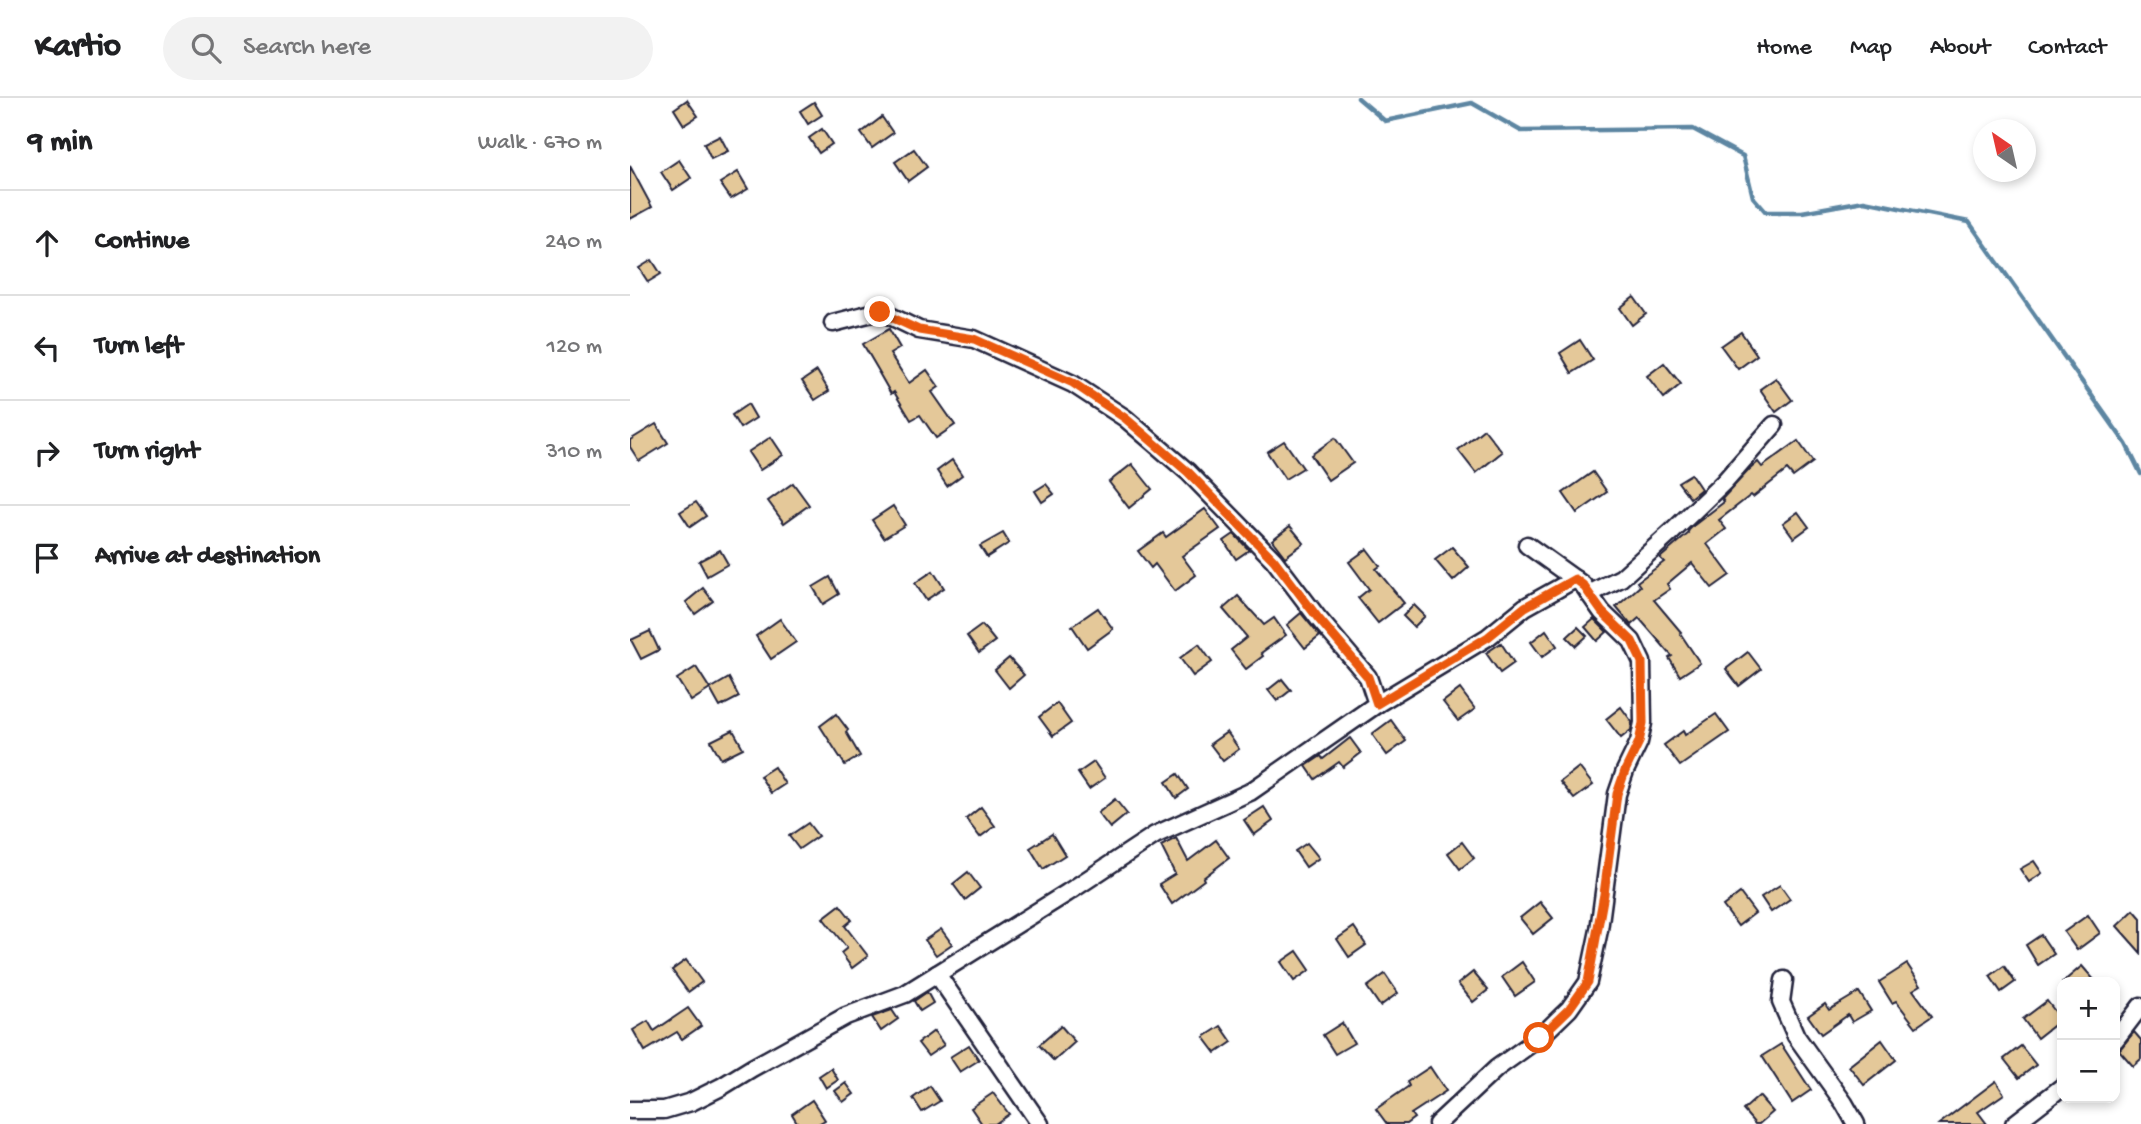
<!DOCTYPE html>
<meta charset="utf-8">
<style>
:root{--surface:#fff;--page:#f2f2f2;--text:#202124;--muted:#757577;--line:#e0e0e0}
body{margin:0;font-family:"Gochi Hand",sans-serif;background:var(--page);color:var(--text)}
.controls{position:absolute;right:21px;bottom:21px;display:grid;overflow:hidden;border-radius:14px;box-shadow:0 4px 10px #0003}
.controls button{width:63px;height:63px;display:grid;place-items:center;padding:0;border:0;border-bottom:2px solid var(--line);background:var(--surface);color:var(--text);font:35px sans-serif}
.compass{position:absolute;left:1343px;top:21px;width:63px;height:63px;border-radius:50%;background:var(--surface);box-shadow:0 4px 10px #0003;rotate:326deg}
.stop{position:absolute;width:21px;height:21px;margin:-16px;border:5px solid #ea580c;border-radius:50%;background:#fff}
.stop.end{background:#ea580c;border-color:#fff;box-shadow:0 2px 7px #0008}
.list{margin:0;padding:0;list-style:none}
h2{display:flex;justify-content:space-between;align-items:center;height:91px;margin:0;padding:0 28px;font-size:30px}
h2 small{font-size:23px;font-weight:400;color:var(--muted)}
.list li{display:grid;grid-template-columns:46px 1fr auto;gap:21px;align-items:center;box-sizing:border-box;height:105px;padding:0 28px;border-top:2px solid var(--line)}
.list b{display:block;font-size:26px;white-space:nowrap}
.list em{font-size:23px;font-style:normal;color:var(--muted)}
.icon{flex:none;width:38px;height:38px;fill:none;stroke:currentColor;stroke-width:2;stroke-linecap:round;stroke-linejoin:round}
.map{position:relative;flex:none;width:1511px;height:1026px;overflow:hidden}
header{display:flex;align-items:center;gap:42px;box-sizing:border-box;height:98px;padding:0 35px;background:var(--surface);border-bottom:2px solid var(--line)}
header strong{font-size:33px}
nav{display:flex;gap:38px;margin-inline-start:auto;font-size:24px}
.search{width:490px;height:63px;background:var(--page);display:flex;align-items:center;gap:18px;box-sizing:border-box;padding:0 24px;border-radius:38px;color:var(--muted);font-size:26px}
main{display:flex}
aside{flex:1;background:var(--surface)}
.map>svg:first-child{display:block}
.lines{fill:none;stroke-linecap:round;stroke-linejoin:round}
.stream{stroke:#5d86a2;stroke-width:4.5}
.building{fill:#e4c899;stroke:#22223b;stroke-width:2}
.minor-casing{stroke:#22223b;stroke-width:21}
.minor{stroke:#fff;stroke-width:16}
.route{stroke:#ea580c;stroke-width:9}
</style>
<header>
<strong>Kartio</strong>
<div class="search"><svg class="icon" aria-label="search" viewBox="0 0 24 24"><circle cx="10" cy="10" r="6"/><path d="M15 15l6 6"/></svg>Search here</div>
<nav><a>Home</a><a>Map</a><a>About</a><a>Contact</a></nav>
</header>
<main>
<aside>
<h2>9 min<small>Walk · 670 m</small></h2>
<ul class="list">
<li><svg class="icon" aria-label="ahead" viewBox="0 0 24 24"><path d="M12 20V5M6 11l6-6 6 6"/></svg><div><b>Continue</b></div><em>240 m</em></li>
<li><svg class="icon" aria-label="left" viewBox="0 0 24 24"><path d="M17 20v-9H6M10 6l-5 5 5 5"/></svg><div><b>Turn left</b></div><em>120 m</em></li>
<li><svg class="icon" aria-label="right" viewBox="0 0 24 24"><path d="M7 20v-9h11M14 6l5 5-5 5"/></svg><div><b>Turn right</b></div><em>310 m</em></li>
<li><svg class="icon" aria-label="arrive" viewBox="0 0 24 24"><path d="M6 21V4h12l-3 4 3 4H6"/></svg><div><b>Arrive at destination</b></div></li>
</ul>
</aside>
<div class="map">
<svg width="1511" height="1026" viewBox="0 0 1511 1026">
<rect width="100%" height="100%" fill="#fff"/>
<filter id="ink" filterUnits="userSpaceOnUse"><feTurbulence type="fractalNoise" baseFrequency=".0143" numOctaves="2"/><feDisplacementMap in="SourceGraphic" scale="14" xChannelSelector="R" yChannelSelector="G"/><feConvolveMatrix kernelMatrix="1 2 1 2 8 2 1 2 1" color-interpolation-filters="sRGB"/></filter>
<g filter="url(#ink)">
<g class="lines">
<path class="stream" d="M 728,0 L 755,23 L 842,5 L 891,33 L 1063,31 L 1113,58 L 1123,99 L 1136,114 L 1172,114 L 1234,103 L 1339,124 L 1496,346 L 1511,376"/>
</g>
<g class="building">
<path d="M 57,2 L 68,18 L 54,27 L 44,11 Z"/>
<path d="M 184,4 L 192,17 L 178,26 L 170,13 Z"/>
<path d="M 252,19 L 263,35 L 242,50 L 231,35 Z"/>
<path d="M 192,31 L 202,46 L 189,55 L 179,40 Z"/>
<path d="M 90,38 L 98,53 L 81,61 L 74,46 Z"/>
<path d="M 284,51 L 297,69 L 278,83 L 265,64 Z"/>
<path d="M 49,62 L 61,80 L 43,92 L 31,74 Z"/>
<path d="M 0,68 L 22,109 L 0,121 Z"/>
<path d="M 108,74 L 118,91 L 101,101 L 90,85 Z"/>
<path d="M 22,162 L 31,176 L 18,184 L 9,170 Z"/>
<path d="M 1004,199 L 1016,216 L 1002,227 L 990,210 Z"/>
<path d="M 259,231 L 270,250 L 260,256 L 279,285 L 297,272 L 309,289 L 302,294 L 325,327 L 306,340 L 290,317 L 281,322 L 264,294 L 261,296 L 249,275 L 250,275 L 233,246 Z"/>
<path d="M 1111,234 L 1127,257 L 1108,271 L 1091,248 Z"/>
<path d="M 950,242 L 963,262 L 942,275 L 930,255 Z"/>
<path d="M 1034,265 L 1051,286 L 1034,300 L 1017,278 Z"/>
<path d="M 187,273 L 199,293 L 185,302 L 172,283 Z"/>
<path d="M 1146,280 L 1162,302 L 1146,314 L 1130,291 Z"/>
<path d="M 118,306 L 126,320 L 110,330 L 102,317 Z"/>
<path d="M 26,326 L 38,345 L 9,363 L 0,349 L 0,342 Z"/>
<path d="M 854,331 L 872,354 L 846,375 L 828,352 Z"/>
<path d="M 141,339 L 153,357 L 130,372 L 118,354 Z"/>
<path d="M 705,340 L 723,365 L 698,382 L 681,357 Z"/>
<path d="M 654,343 L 673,370 L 655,381 L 637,354 Z"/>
<path d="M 1168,343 L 1183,364 L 1163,379 L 1157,372 L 1123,399 L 1121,397 L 1089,422 L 1096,431 L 1077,446 L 1100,477 L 1082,490 L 1062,465 L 1037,486 L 1040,491 L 1024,502 L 1051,534 L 1050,535 L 1070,565 L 1050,578 L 1039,560 L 1042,558 L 1009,520 L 1001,527 L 986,509 L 1010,488 L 1007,484 L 1034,464 L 1030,460 L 1059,435 L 1058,433 L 1063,428 L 1094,404 L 1092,401 L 1119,372 L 1128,364 L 1132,369 Z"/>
<path d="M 322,362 L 332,377 L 317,388 L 307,373 Z"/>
<path d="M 502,366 L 522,391 L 499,410 L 479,384 Z"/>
<path d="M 963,374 L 977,394 L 947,415 L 933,395 Z"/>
<path d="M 1061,376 L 1071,391 L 1060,400 L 1048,384 Z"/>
<path d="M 163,385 L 179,407 L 154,425 L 138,403 Z"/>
<path d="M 416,386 L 424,396 L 412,404 L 405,393 Z"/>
<path d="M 66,404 L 76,418 L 60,429 L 50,414 Z"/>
<path d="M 263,408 L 275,427 L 254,440 L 242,422 Z"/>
<path d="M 575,411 L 590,431 L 552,458 L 566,477 L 545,493 L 525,466 L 521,470 L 508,453 L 533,435 L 536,439 Z"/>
<path d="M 1168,414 L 1179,429 L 1164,440 L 1153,425 Z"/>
<path d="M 660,428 L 674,445 L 655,459 L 642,442 Z"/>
<path d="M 373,435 L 379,445 L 357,459 L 350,448 Z"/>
<path d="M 604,436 L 619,452 L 606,461 L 594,443 Z"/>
<path d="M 822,449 L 839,469 L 823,483 L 805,462 Z"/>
<path d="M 737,451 L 750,468 L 746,471 L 774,505 L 748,525 L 728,500 L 739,491 L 719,464 Z"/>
<path d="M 90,452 L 98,466 L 77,478 L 69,463 Z"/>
<path d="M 303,473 L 314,490 L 296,502 L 285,485 Z"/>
<path d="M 200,479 L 209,496 L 193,506 L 183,489 Z"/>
<path d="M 73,490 L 83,503 L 65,516 L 56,504 Z"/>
<path d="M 608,498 L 634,527 L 644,520 L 656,537 L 631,555 L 633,558 L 616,571 L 601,552 L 617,539 L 593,511 Z"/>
<path d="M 784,507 L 795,518 L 784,529 L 773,518 Z"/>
<path d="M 468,510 L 483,531 L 457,550 L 442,528 Z"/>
<path d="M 671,515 L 690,538 L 675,550 L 657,527 Z"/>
<path d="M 150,521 L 166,544 L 141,561 L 126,538 Z"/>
<path d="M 964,521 L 977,534 L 967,543 L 955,529 Z"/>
<path d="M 352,527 L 365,543 L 349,555 L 337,538 Z"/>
<path d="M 948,529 L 957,538 L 946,548 L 937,539 Z"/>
<path d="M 916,532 L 927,548 L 912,559 L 901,544 Z"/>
<path d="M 20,533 L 29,552 L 11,561 L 1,542 Z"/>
<path d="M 871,545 L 884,565 L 870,575 L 856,555 Z"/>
<path d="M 569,546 L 582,564 L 563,578 L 550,560 Z"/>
<path d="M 1118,554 L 1131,571 L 1109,588 L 1096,571 Z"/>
<path d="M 379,560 L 394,577 L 379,590 L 365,572 Z"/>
<path d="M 66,569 L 80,591 L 61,603 L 47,581 Z"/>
<path d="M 99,580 L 109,599 L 90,609 L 80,591 Z"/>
<path d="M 652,581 L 661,592 L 647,603 L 638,592 Z"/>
<path d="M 830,591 L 845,611 L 828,623 L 813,604 Z"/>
<path d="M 427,605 L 441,625 L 423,638 L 409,619 Z"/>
<path d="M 991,609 L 1002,624 L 1001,632 L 991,640 L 976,621 Z"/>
<path d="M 206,616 L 218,632 L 216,634 L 230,658 L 215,667 L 190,628 Z"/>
<path d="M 1086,616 L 1099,634 L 1050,668 L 1034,647 L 1053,633 L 1055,637 Z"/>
<path d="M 761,622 L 776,643 L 757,657 L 742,636 Z"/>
<path d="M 103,632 L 113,650 L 91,661 L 81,643 Z"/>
<path d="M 597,634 L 609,651 L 593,663 L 580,646 Z"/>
<path d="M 720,640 L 731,655 L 713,669 L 709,664 L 685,681 L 676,668 L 691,658 L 693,661 Z"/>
<path d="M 464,664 L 475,680 L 459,691 L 448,675 Z"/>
<path d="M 144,669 L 155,686 L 141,695 L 130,678 Z"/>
<path d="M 949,669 L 963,687 L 944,701 L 930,684 Z"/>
<path d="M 548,676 L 558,691 L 546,700 L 536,684 Z"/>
<path d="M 485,701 L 497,716 L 480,730 L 468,715 Z"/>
<path d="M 351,709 L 365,728 L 350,739 L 336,721 Z"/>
<path d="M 634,709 L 643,723 L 624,737 L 614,722 Z"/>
<path d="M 178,725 L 188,738 L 169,751 L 159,738 Z"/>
<path d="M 422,736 L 435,757 L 413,771 L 400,750 Z"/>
<path d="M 546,740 L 558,763 L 586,742 L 599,760 L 573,780 L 574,782 L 542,806 L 529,786 L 545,776 L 531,748 Z"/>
<path d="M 832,744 L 844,760 L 830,771 L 818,755 Z"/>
<path d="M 677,745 L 689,760 L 676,769 L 665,753 Z"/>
<path d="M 1404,763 L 1412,775 L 1399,784 L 1390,771 Z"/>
<path d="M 338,774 L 350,790 L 335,802 L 323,786 Z"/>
<path d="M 1150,787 L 1160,801 L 1141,814 L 1131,799 Z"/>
<path d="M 1110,795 L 1125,815 L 1108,828 L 1093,808 Z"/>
<path d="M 910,804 L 923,820 L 903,836 L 890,820 Z"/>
<path d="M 210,807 L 222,822 L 215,828 L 238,858 L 222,870 L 211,855 L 217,850 L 193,820 Z"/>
<path d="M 1504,812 L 1511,820 L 1511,855 L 1487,828 Z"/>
<path d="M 1458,817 L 1470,835 L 1447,852 L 1434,834 Z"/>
<path d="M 724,829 L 736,847 L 719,859 L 707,841 Z"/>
<path d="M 311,831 L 322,846 L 306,857 L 295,842 Z"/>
<path d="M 1411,837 L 1424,856 L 1408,867 L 1396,847 Z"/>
<path d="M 667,853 L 680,872 L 664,883 L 651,864 Z"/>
<path d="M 56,862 L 72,884 L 58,894 L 42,872 Z"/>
<path d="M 892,864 L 905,884 L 885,898 L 872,879 Z"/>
<path d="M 1277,866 L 1291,887 L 1283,892 L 1302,918 L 1286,929 L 1266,903 L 1262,905 L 1249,884 Z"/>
<path d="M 1374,868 L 1385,884 L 1371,894 L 1360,878 Z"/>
<path d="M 1452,868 L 1466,884 L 1433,884 Z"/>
<path d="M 843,874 L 858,892 L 843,904 L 828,886 Z"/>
<path d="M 755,876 L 768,895 L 750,908 L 737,889 Z"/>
<path d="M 297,894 L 303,905 L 290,913 L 284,903 Z"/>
<path d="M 1229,894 L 1241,913 L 1222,924 L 1218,917 L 1191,936 L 1178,918 L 1195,906 L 1199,912 Z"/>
<path d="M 1417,903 L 1431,921 L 1407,940 L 1393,921 Z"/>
<path d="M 58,910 L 71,928 L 52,941 L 47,934 L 15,953 L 3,932 L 18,923 L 24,933 Z"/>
<path d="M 262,912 L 268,921 L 251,933 L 242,919 Z"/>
<path d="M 712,925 L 724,945 L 705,956 L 693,937 Z"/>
<path d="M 431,928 L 445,944 L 424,963 L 409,947 Z"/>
<path d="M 591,928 L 602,944 L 586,955 L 574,939 Z"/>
<path d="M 304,933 L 314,947 L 298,958 L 288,945 Z"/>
<path d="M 1504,934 L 1511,942 L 1511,961 L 1503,968 L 1489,952 Z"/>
<path d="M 1252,942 L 1266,962 L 1234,987 L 1219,968 Z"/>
<path d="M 1151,946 L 1181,992 L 1162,1005 L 1132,958 Z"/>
<path d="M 339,947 L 349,962 L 330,974 L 320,959 Z"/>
<path d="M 1391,948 L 1406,967 L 1389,980 L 1374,961 Z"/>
<path d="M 800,969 L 816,993 L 781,1016 L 784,1020 L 776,1026 L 757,1026 L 746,1011 L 779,988 L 777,984 Z"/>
<path d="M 201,970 L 208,982 L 196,990 L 189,978 Z"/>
<path d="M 1366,983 L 1374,996 L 1348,1014 L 1357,1026 L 1309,1026 Z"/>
<path d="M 216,985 L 224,996 L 213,1004 L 205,993 Z"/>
<path d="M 300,988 L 310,1003 L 292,1014 L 283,1000 Z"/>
<path d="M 363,995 L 379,1016 L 365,1026 L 352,1026 L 341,1010 Z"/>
<path d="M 1129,998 L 1143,1014 L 1129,1026 L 1125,1026 L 1113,1012 Z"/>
<path d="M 182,1002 L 195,1022 L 188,1026 L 168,1026 L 162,1016 Z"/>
</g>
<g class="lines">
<g class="minor-casing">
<g id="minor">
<path d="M 959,496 L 991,480 L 1043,433 L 1094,384 L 1144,327"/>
<path d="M 747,606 L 858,539 L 895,509 L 945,481"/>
<path d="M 307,876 L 410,1026"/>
<path d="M 1154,882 L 1151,904 L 1166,938 L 1214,1005 L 1226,1026"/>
<path d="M 1485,942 L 1511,908"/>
<path d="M 0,1012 L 34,1012 L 61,1004 L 91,989 L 122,970 L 216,918 L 275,896 L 437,795 L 525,737 L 620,694 L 747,606 L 738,579 L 688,520 L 644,462 L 558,374 L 495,320 L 443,286 L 344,241 L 289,232 L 250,213 L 203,225"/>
<path d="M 807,1026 L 867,970 L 909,940 L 939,911 L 958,884 L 969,832 L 987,696 L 995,673 L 1009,644 L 1013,625 L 1012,564 L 1002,543 L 972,514 L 953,487 L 897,447"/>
<path d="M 1384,1026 L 1432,989"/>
</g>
</g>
<use href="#minor" class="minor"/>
</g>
</g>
<g class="lines" filter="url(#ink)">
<path class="route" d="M 250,214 L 289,232 L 344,241 L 443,285 L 495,320 L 558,374 L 644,462 L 688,520 L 738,579 L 747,606 L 858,539 L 895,509 L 945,481 L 953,487 L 972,514 L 1002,543 L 1012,564 L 1013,625 L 1009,644 L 995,673 L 987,696 L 974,796 L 958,884 L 939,911 L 909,940"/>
</g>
</svg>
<div class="controls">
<button>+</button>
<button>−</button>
</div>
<svg class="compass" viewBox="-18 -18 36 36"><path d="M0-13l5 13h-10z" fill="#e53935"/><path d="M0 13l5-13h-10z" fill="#757577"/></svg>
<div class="stop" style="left:909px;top:940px"></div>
<div class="stop end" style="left:250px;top:214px"></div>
</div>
</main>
